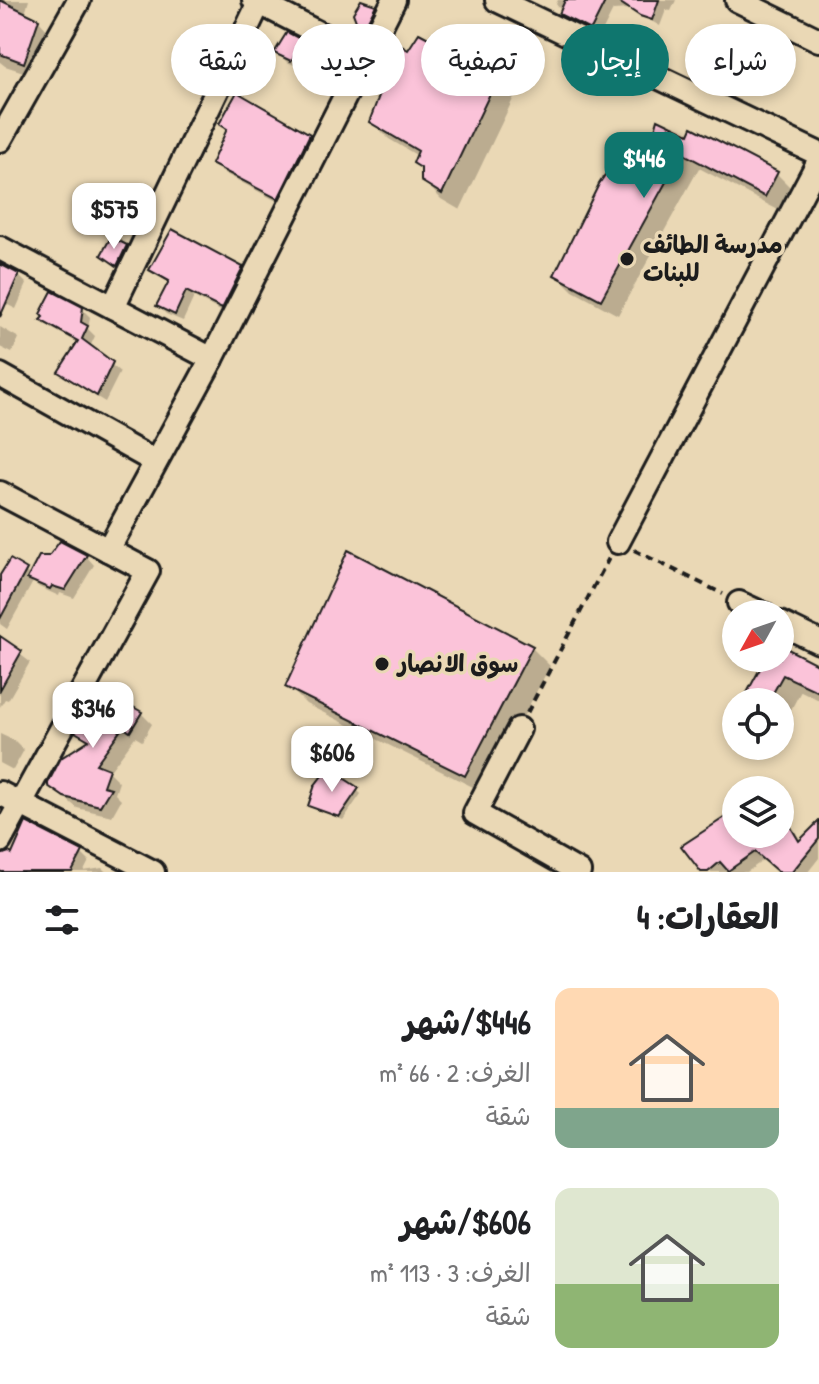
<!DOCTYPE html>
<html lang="ar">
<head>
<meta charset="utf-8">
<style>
  :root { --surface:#fff; --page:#f6f6f6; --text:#202124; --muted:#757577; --accent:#0f766e }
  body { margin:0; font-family:"Patrick Hand","Playpen Sans Arabic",sans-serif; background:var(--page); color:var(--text); direction:rtl; height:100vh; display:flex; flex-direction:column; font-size:30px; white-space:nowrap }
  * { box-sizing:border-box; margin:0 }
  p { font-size:26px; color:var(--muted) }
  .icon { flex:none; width:44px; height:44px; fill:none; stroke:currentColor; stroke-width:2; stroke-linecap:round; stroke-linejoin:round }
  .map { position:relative; height:872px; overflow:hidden; direction:ltr }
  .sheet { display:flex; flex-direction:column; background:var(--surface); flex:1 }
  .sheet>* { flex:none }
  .guide { position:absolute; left:24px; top:24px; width:772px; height:72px; direction:rtl; display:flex; gap:16px }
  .needle { width:52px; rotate:230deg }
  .buttons { position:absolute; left:722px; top:600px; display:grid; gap:16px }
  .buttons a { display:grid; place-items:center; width:72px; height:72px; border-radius:50%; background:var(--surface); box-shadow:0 4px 12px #0003; font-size:40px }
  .price { position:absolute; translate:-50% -68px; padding:0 18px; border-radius:16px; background:#fff; color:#222; font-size:26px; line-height:52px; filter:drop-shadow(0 2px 4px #0008) }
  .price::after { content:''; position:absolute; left:50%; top:48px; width:24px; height:18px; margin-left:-12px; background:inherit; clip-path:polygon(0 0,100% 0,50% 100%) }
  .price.on { background:var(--accent); color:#fff }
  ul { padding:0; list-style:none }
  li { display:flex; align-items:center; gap:24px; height:200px; padding:0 40px }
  li span { display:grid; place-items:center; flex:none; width:224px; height:160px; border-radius:16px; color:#555 }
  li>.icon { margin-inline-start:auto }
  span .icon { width:96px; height:96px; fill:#fffc; stroke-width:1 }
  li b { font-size:34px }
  h2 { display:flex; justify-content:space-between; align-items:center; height:96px; padding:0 40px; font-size:34px }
  .tag { padding:0 28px; border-radius:36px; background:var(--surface); box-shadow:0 4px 12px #0003; font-size:28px; line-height:72px }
  .tag.on { background:var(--accent); color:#fff }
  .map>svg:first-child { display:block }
  .shadow { fill:#0003 }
  .building { fill:#fbc3d9; stroke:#1c1c1c; stroke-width:2 }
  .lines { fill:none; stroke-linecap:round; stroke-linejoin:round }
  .minor-casing { stroke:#1c1c1c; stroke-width:28 }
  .path { stroke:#1c1c1c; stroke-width:4; stroke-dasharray:8 6; stroke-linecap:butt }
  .minor { stroke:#ead8b5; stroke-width:22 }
  .poi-dot { fill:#1c1c1c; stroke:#ead8b5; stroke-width:3 }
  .labels { text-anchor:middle; stroke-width:7; stroke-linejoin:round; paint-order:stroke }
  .poi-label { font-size:24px; font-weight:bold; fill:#1c1c1c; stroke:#ead8b5; text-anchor:start }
</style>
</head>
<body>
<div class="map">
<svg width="819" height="872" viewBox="0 0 819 872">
  <rect width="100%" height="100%" fill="#ead8b5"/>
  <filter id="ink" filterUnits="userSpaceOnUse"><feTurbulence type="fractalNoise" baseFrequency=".0125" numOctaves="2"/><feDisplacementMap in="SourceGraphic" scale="16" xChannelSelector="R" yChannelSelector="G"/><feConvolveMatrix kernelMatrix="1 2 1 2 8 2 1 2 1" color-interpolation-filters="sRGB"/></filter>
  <g filter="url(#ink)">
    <!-- shadow -->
    <g class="shadow">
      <polygon points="0,0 29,0 25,14 38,20 48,31 33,75 5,66 0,62"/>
      <polygon points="558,0 676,0 671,11 666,10 660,26 630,9 613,10 600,36 569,22 556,4"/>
      <polygon points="374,7 383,16 369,43 352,30 358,21"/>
      <polygon points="302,43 311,52 301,68 287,62 278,54"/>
      <polygon points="409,53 467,61 508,54 526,72 460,210 441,199 423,180 423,171 415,162 418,156 389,139 371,121"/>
      <polygon points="660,122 777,174 793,190 782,212 699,168 618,315 573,291 556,274 650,154"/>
      <polygon points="221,124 309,136 318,144 286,206 222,172 214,164 229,131"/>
      <polygon points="126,247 135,256 126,273 104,255"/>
      <polygon points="242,269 250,277 230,316 194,297 183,321 166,314 158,306 170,284 151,270"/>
      <polygon points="0,271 18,275 27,284 16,309 0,301"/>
      <polygon points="82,309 90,317 88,329 95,336 90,347 120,372 105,402 69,380 61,372 79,343 51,328 43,320"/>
      <polygon points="0,327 19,338 12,353 0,347"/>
      <polygon points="86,556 94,565 74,598 60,593 59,596 39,587 33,582 7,629 0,624 0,581 11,562 31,576"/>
      <polygon points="0,639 30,662 8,700 5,699 0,707"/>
      <polygon points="780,647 819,667 819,700 801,691 780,730 780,702 745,702 768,658 780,658"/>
      <polygon points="532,648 550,666 483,792 306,704 288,686"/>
      <polygon points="141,713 152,724 142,741 135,737 109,772 119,782 115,794 121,800 112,816 77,808 50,785 88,742 78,732"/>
      <polygon points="0,734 15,741 24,750 13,770 0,763"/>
      <polygon points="357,790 361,794 343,820 311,806"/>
      <polygon points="780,806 801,841 819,823 819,858 808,872 780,872 765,859 747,872 732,872 730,869 727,872 704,872 736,812 736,834 780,834"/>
      <polygon points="81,853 89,861 84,871 102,868 106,872 0,872 0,866 13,856"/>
    </g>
    <!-- building -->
    <g class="building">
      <polygon points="0,0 39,19 24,63 0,54"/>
      <polygon points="361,0 376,5 360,36 350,30 356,21 353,13"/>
      <polygon points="565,0 606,0 591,30 559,14"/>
      <polygon points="616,0 659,0 652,20 640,16"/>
      <polygon points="287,32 304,41 291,61 274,53"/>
      <polygon points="419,33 466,58 478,35 510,52 442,194 421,181 421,168 413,163 418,151 369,122 384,83 382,83 400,45 408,50"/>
      <polygon points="237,92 310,134 278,199 211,164 227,129 219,124"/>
      <polygon points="658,119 689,134 692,127 778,172 765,197 682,153 601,300 554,275 599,184 627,141 649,151"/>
      <polygon points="172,229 243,267 222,309 186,291 175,315 156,306 169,281 149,270"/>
      <polygon points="111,237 127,245 117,266 101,255"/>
      <polygon points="0,264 19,274 0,317"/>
      <polygon points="52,291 83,307 81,322 88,326 82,339 113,362 97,396 58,372 78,341 40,320 43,317 40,314"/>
      <polygon points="60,541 87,555 65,590 52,586 50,589 27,579 39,556 49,556"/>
      <polygon points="348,550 533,646 465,776 285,687"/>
      <polygon points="10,559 27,569 0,619 0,575"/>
      <polygon points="0,636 22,651 0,690"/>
      <polygon points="780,645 819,665 819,692 783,675 768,702 742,702 762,665 747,658 780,658"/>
      <polygon points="100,688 142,712 130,732 123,727 96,764 109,769 103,786 111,788 100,806 64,797 48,786 48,783 61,758 89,740 75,732"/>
      <polygon points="328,768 359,788 339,817 308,806 315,785"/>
      <polygon points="780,809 799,841 819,821 819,839 792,872 778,872 755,852 728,871 720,862 708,872 701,872 681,846 736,810 736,834 780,834"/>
      <polygon points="26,822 83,851 72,872 0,872 0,855 9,852 12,854"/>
    </g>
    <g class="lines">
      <defs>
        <g id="minor">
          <polyline points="254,0 365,57"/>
          <polyline points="497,0 819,154"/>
          <polyline points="737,0 819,40"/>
          <polyline points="0,140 79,0"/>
          <polyline points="0,248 212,359"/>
          <polyline points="113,307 259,3"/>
          <polyline points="0,375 154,461"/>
          <polyline points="0,493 148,571 0,841"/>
          <polyline points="618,542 819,161"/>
          <polyline points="108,550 212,359 394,0"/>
          <polyline points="739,603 763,614"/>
          <polyline points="780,623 819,642"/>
          <polyline points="519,729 475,813 579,872"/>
          <polyline points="0,793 153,872"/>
        </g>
      </defs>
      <!-- minor casing -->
      <use href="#minor" class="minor-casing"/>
      <!-- path -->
      <g class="path">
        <polyline points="634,550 723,594"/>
        <polyline points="527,713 609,558"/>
      </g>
      <!-- minor -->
      <use href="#minor" class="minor"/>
    </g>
  </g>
  <!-- markers -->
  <g class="poi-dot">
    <circle cx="627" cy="259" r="8"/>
    <circle cx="382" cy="664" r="8"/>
  </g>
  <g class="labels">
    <!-- poi labels -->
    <g class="poi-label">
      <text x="643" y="253">مدرسة الطائف<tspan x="643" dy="28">للبنات</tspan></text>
      <text x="398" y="672">سوق الانصار</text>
    </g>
  </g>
</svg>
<div class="buttons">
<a><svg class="needle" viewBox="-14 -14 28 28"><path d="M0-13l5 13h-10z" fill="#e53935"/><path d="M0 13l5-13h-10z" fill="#757577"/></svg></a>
<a><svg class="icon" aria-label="locate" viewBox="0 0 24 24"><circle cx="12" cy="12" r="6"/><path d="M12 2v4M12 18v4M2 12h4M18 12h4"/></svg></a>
<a><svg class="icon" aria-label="layers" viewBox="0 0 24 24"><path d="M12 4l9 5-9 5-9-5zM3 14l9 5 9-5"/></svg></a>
</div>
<b class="price on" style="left:644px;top:200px">$446</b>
<b class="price" style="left:114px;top:251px">$575</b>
<b class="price" style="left:93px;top:750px">$346</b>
<b class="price" style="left:332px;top:794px">$606</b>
<div class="guide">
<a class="tag">شراء</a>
<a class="tag on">إيجار</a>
<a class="tag">تصفية</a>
<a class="tag">جديد</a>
<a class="tag">شقة</a>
</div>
</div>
<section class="sheet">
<h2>العقارات: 4<svg class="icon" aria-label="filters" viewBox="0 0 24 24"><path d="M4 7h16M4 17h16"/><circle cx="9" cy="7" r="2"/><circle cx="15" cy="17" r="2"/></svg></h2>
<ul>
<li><span style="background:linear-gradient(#ffd9b3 75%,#7fa58c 0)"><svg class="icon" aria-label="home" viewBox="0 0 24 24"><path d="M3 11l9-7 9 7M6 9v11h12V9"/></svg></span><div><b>$446/شهر</b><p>الغرف: 2 · 66 m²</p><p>شقة</p></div></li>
<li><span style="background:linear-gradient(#dfe7d0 60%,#8fb573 0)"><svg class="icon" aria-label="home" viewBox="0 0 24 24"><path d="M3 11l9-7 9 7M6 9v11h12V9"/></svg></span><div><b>$606/شهر</b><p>الغرف: 3 · 113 m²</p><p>شقة</p></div></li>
</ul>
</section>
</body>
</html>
